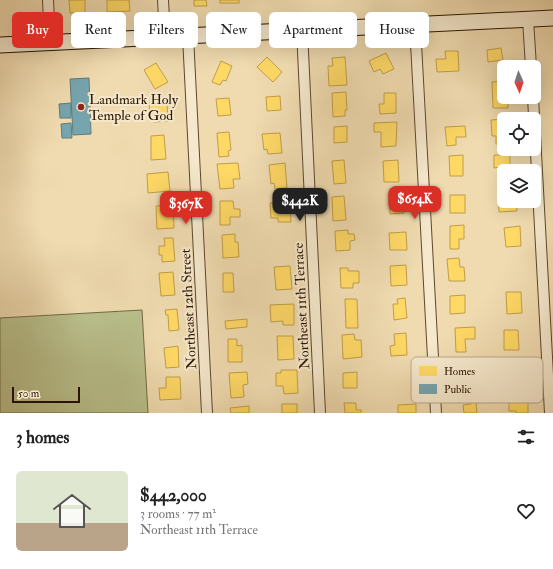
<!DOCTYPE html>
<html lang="en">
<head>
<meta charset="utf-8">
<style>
  :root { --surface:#fff; --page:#f2f2f2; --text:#222; --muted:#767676; --accent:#d93025 }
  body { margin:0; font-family:"IM FELL Double Pica",serif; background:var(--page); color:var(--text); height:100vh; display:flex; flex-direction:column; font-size:15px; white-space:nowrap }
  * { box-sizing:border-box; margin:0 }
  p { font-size:13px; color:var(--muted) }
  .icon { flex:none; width:22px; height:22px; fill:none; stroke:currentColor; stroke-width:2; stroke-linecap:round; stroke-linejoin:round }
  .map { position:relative; height:413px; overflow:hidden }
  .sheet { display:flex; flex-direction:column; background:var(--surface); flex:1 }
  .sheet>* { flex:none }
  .hud { position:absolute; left:12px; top:12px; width:529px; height:36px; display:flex; gap:8px }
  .needle { width:26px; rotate:177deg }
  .buttons { position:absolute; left:497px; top:60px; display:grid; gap:8px }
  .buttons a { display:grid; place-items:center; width:44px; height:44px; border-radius:6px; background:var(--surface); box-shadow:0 4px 16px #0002; font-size:20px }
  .scale { position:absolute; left:12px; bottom:10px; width:68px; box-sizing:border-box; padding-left:4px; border:2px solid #2c1401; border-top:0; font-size:11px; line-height:14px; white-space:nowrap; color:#2c1401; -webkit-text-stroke:3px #f5e8cc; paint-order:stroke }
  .price { position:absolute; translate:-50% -34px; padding:0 9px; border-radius:8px; background:var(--accent); color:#fff; font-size:13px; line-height:26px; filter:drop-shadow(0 1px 2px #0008) }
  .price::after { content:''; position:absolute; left:50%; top:24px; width:12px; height:9px; margin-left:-6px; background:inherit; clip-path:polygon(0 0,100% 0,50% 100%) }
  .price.active { background:#222; color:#fff }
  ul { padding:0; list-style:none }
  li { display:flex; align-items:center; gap:12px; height:100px; padding:0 16px }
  li span { display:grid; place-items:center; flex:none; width:112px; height:80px; border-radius:6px; color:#555 }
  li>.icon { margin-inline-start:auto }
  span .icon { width:48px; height:48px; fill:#fffc; stroke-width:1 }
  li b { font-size:17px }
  h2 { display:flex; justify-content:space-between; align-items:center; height:48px; padding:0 16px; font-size:17px }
  .chip { padding:0 14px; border-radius:6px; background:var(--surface); box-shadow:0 4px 16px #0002; font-size:14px; line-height:36px }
  .chip.active { background:var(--accent); color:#fff }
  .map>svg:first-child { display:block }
  .green { fill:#b9c08c; stroke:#726a46 }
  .homes { fill:#ffd966; stroke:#c09e48 }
  .public { fill:#76a5af; stroke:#607a7b }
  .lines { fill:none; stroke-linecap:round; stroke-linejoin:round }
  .street-casing { stroke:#5d462d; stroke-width:12 }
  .secondary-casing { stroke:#2c1401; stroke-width:17 }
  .street { stroke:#f5e8cc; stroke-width:10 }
  .secondary { stroke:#f5e8cc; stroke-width:15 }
  .poi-dot { fill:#8f2418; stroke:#f5e8cc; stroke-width:1.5 }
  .labels { text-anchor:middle; stroke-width:4; stroke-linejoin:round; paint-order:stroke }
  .poi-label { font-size:14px; fill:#2c1401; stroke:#f5e8cc; text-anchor:start }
  .street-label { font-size:14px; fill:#2c1401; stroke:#f5e8cc }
  .key { fill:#f5e8cc; stroke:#b9a88f; stroke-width:1 }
  .key-label { font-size:11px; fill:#2c1401 }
</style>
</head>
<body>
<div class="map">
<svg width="553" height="413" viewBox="0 0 553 413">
  <rect width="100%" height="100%" fill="#f0dbb0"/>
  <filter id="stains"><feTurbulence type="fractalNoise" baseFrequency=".005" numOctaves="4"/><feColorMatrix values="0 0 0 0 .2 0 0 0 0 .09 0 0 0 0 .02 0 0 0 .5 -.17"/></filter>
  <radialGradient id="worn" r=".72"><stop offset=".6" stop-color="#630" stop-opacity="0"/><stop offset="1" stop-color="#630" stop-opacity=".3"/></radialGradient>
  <!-- green -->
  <polygon class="green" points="142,310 148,413 0,413 0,318"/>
  <!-- homes -->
  <g class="homes">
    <polygon points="69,0 85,0 85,13 70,13"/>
    <polygon points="107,0 129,0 130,11 107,12"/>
    <polygon points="194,0 206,0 207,6 194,6"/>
    <rect x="220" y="0" width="19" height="3"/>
    <polygon points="501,48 503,60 488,62 487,50"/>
    <polygon points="445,51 458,51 459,71 437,72 436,59 446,59"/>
    <polygon points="386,53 394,69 383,74 380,69 374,72 369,61"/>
    <polygon points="267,57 282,72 273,82 257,67"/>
    <polygon points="345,57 347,85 329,86 328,66 333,66 332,58"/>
    <polygon points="221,61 232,66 226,81 223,80 220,85 212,82"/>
    <polygon points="156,63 168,82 155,89 144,70"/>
    <polygon points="504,81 504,97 508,97 508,108 493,108 492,82"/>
    <polygon points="346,92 347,110 345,110 345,116 333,117 332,93"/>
    <polygon points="384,93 396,93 396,113 380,114 379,104 384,104"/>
    <polygon points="280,96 281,110 267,111 266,97"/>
    <polygon points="229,98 231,115 218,116 216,99"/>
    <polygon points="167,102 168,121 154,122 154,115 150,115 149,103"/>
    <polygon points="504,119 504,144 496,144 496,136 492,136 491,120"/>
    <polygon points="397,122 396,146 381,147 381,132 374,132 374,123"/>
    <polygon points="347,126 347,142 334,143 334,127"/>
    <polygon points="465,126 466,137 456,137 456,145 447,146 445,127"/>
    <polygon points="229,132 231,150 228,151 229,156 219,157 217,133"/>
    <polygon points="280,133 282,153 268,154 267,149 264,150 262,134"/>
    <polygon points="164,135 166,159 151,160 151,136"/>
    <polygon points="463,155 463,176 450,176 449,156"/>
    <polygon points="494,155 510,155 510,171 504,171 504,177 500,177 500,167 494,168"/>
    <polygon points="344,160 346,183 334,184 332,161"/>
    <polygon points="398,160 399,182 384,182 383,161"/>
    <polygon points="238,163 240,179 233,179 234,188 220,189 217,164"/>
    <polygon points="285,163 287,188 275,189 274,183 271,184 269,165"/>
    <polygon points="168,172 170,191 148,193 147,174"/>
    <polygon points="498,188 504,188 504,201 516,201 517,211 499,212"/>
    <polygon points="402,193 404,213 390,214 389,194"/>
    <rect x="450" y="195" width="15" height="18"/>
    <polygon points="344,196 346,220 333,221 332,197"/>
    <polygon points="220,201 233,201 234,209 240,209 240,217 230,217 230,225 220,225"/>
    <polygon points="290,202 291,222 278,222 278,218 271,218 270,203"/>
    <polygon points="173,205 174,228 157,229 156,206"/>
    <polygon points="464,225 464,239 459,239 459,249 450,249 450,226"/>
    <polygon points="520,226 521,246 506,247 504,228"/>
    <polygon points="348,230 348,234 354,234 355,240 350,241 350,250 336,251 335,231"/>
    <polygon points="406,232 407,250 390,250 389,233"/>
    <polygon points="235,234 235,242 238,242 239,257 223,258 222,235"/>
    <polygon points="164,238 173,238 175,261 162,262 162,255 159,255 159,246 165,246"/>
    <polygon points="459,258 460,267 464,267 465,281 449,281 447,259"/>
    <polygon points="406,265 407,285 391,286 390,266"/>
    <polygon points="290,266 292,289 276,290 274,267"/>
    <polygon points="340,268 348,268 348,271 359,271 359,283 353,283 353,288 341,288"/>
    <polygon points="173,272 175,295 161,296 159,273"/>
    <polygon points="223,273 233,273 234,292 223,292"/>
    <polygon points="506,292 521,292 522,313 507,314"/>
    <polygon points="465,295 465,313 450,314 450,296"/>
    <polygon points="405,298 407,318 394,320 393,304 398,304 397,299"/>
    <polygon points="345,299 357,299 358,328 346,328"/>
    <polygon points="294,304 294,325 283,325 283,321 271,322 270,305"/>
    <polygon points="177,309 179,330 169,331 168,315 166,315 165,310"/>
    <polygon points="247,319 247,327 226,329 225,321"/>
    <polygon points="475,327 475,339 465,339 466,352 456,352 455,328"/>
    <polygon points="504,330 518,330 519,350 504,350"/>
    <polygon points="406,333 407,355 391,356 390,346 395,345 394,334"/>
    <polygon points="354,334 355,340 361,340 362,357 343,359 342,335"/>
    <polygon points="277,336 293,336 294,359 278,360"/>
    <polygon points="228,339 237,339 237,346 242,345 242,362 228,362"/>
    <polygon points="178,346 179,367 166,368 164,348"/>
    <polygon points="281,370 297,370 298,393 284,394 283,386 276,386 276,373 281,373"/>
    <polygon points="247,372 248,384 243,385 244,397 231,398 229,373"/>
    <polygon points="357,372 357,388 343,388 343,373"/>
    <polygon points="166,377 180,377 181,399 160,400 159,388 166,388"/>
    <polygon points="485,392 486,402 476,403 477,413 464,413 463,405 471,404 470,393"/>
    <polygon points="509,399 528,399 528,413 516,413 516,411 509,411"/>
    <polygon points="344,403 356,403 356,410 361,410 361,413 345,413"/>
    <rect x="282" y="404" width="15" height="9"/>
    <polygon points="416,404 416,413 398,413 398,405"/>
    <polygon points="249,406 249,413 231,413 230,408"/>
  </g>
  <!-- public -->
  <g class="public">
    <polygon points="89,78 91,134 73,135 70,79"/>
    <polygon points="71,103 71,118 60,118 59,104"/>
    <polygon points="71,123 72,138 62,138 61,124"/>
  </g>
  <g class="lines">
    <defs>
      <g id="street">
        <polyline points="48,0 50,42"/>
        <polyline points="163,0 165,37"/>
        <polyline points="528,19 531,67"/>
        <polyline points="415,25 436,413"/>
        <polyline points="302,30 320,413"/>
        <polyline points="188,36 207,413"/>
        <polyline points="533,97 550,413"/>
      </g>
      <polyline id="secondary" points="0,45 553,18"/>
    </defs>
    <!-- street casing -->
    <use href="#street" class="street-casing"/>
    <!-- secondary casing -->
    <use href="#secondary" class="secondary-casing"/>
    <!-- street -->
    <use href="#street" class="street"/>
    <!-- secondary -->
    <use href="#secondary" class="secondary"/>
  </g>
  <!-- markers -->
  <circle class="poi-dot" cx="81" cy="107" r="4"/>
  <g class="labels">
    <!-- poi labels -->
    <g class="poi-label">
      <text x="89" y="104">Landmark Holy<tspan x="89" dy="16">Temple of God</tspan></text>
    </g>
    <!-- street labels -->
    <g class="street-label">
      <text transform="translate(301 306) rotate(-93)" y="5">Northeast 11th Terrace</text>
      <text transform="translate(188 309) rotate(-93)" y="5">Northeast 12th Street</text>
    </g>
  </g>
  <!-- legend -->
  <rect x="411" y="357" width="132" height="46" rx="6" class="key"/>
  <rect x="419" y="366" width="18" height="10" fill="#ffd966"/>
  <rect x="419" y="384" width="18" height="10" fill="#76a5af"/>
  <g class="key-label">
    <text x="444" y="375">Homes</text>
    <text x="444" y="393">Public</text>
  </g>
  <rect width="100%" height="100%" filter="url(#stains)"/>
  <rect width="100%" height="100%" fill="url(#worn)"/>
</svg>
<div class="buttons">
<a><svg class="needle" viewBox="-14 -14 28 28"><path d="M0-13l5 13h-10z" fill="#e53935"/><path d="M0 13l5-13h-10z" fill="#767676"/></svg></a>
<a><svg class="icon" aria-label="locate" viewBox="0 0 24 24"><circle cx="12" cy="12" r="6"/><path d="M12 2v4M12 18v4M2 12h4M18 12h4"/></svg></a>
<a><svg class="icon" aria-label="layers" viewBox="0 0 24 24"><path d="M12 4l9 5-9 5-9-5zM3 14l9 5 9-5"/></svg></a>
</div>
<div class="scale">50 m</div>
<b class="price" style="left:415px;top:220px">$654K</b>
<b class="price active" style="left:300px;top:222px">$442K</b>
<b class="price" style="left:186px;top:225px">$367K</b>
<div class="hud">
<a class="chip active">Buy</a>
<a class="chip">Rent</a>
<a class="chip">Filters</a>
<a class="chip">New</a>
<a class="chip">Apartment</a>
<a class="chip">House</a>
</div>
</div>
<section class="sheet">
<h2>3 homes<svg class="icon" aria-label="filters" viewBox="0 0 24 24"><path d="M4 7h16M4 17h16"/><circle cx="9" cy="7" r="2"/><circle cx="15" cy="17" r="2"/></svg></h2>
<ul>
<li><span style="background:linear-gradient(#dfe7d0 65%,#b9a48a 0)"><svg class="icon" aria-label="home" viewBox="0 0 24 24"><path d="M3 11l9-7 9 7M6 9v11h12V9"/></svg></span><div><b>$442,000</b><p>3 rooms · 77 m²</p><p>Northeast 11th Terrace</p></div><svg class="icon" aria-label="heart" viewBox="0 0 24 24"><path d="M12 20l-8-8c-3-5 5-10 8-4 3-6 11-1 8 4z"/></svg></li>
</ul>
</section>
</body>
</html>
